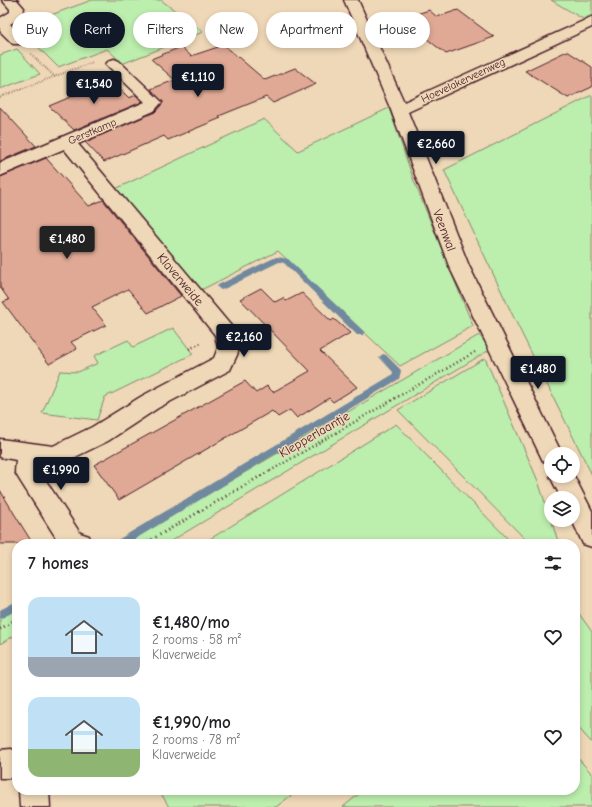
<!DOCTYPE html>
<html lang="en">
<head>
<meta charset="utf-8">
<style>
  :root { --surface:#fff; --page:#f2f2f2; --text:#202124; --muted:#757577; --accent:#111827 }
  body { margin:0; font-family:"Comic Neue",sans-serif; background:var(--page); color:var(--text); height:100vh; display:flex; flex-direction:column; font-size:15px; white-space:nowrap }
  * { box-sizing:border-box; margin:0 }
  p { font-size:13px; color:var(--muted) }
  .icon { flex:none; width:22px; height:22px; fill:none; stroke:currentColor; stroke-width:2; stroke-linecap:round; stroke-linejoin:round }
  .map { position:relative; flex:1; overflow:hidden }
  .drawer { position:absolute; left:12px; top:539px; width:568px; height:256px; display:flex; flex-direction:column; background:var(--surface); border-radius:16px; box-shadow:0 2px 6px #0003 }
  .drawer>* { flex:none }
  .hud { position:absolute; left:12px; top:12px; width:568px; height:36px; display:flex; gap:8px }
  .fabs { position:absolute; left:544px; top:447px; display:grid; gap:8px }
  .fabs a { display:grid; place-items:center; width:36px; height:36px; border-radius:50%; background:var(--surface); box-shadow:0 2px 6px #0003; font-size:20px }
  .price { position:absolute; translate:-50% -34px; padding:0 9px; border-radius:4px; background:var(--accent); color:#fff; font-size:13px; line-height:26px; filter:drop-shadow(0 1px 2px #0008) }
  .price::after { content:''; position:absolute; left:50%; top:24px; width:12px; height:9px; margin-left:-6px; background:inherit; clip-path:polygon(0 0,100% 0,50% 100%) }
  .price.current { background:#222; color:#fff }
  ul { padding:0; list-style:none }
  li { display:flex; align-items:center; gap:12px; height:100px; padding:0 16px }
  li span { display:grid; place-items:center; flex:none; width:112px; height:80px; border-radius:12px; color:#555 }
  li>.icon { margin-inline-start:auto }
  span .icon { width:48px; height:48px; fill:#fffc; stroke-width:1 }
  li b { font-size:17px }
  h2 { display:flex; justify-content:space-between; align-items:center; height:48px; padding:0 16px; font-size:17px }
  .pill { padding:0 14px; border-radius:18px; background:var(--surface); box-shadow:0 2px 6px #0003; font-size:14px; line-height:36px }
  .pill.current { background:var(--accent); color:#fff }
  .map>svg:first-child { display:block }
  .green { fill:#bceead; stroke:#83866c }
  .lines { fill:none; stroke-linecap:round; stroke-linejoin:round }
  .stream { fill:#70899e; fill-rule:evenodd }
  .building { fill:#dfa995; stroke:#4a1f2b }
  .street-casing { stroke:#4a1f2b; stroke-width:3 }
  .path-far2 { stroke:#4a1f2b; stroke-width:2; stroke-dasharray:0.5 2; stroke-linecap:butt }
  .path-far1 { stroke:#4a1f2b; stroke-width:2.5; stroke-dasharray:1 3; stroke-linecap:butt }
  .path { stroke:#4a1f2b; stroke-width:3; stroke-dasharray:1 3.5; stroke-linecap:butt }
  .street { fill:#efd8b7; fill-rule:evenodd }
  .labels { text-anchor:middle; stroke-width:3; stroke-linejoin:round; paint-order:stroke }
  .far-street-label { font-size:11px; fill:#4a1f2b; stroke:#efd8b7 }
  .street-label { font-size:13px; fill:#4a1f2b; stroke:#efd8b7 }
</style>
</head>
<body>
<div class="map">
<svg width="592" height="807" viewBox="0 0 592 807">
  <rect width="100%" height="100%" fill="#efd8b7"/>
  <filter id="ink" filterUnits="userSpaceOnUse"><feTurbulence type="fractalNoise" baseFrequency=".025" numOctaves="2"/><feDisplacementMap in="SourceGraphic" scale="8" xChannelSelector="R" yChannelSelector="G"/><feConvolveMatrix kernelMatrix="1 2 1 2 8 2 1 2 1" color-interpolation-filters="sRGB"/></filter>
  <g filter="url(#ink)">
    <!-- green -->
    <g class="green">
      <polygon points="92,0 161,0 203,32 119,65 113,59 117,58 107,49 58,67 34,43 53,36 37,20"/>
      <polygon points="551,0 592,0 592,15 583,19"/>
      <polygon points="17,49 40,74 0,89 0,55"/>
      <polygon points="592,95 592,475 514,318 444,170"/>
      <polygon points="389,108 414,181 473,326 400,366 278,251 199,291 111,191 264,119 298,151"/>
      <polygon points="173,328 193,354 105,397 97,420 42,413 60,371 78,372 98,363 94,356 128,340 133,347"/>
      <polygon points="479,335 491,349 166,544 123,544"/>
      <polygon points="485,358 538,481 559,544 530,544 398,410"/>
      <polygon points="396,424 513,544 202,544"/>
      <polygon points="17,606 17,634 0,644 0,616"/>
      <polygon points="575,608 592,632 592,743 575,724"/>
      <polygon points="575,755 592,774 592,807 343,807 364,790 575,790"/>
      <polygon points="159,790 298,790 276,807 169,807"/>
    </g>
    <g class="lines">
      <!-- stream -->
      <g class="stream">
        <polygon points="276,257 278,257 288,259 363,331 364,333 363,335 357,335 284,263 279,262 224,289 221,290 217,287 218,285"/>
        <polygon points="383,354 386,355 400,369 401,371 399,379 127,544 115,544 116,541 392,375 393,372 379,357"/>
        <polygon points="17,601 17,610 0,619 0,610"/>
      </g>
    </g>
    <!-- building -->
    <g class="building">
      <polygon points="429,10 437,17 458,10 494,37 446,54 402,19"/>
      <polygon points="224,45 265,80 295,68 316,84 273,103 266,97 219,116 221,118 168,140 164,136 104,162 85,142 155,112 163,103 151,89 175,80 151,59 181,47 191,56"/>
      <polygon points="567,51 592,67 592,87 568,98 525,71"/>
      <polygon points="111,80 129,98 136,95 142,102 74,130 49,106"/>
      <polygon points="0,107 36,146 0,161"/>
      <polygon points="46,158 89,206 103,200 181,296 148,313 128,289 92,307 106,325 71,342 77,349 49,364 3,302 9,300 0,287 0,177"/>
      <polygon points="261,288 275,302 283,298 286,301 302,293 331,321 334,319 350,333 320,351 357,387 333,402 329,398 297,418 290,410 278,417 272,411 119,500 94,465 245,381 256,393 267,386 273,392 310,371 240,299"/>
      <polygon points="0,490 15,515 33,544 0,544"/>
    </g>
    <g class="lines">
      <defs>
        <g id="street">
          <polygon points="2,0 17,0 24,8 22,17 10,24 26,41 23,44 13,44 0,31 0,18 10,12 10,9"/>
          <polygon points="344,0 358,0 404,102 592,17 592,27 408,112 469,266 562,454 551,454 551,464 543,461 449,266 391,110"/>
          <polygon points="114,59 119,61 162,102 154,111 78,144 232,327 239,348 237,355 230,370 158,408 108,441 63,463 55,466 39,463 39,470 80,533 89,536 92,544 60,544 19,479 15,472 16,460 0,457 0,439 53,446 92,427 142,396 214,358 218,348 215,335 64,149 0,176 0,163 145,102 109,67 106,64 109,61"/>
          <polygon points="573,474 592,511 592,547 583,544 572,520 573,498 561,498 550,476 551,475 551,476 573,476"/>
          <polygon points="11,749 17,751 17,780 10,778 0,778 0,750"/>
          <polygon points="19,790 49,790 50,807 20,807"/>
        </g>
      </defs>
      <!-- street casing -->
      <use href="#street" class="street-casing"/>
      <!-- path-far2 -->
      <g class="path-far2">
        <polyline points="31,54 55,77"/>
        <polyline points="0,97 93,62"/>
      </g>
      <!-- path-far1 -->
      <g class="path-far1">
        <polyline points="189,349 203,342"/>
        <polyline points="270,471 475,352"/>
      </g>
      <!-- path -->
      <g class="path">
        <polyline points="144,544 271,470"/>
        <polyline points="0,629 17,619"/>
      </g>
      <!-- street -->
      <use href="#street" class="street"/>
    </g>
  </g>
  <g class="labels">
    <!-- far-street labels -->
    <g class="far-street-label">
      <text transform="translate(463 80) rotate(-25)" y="4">Hoevelakerveenweg</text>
      <text transform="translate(92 131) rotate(-23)" y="4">Gerstkamp</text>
    </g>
    <!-- street labels -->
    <g class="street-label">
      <text transform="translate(445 230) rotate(69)" y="5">Veenwal</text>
      <text transform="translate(181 279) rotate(50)" y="5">Klaverweide</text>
      <text transform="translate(314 434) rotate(-30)" y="5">Klepperlaantje</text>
    </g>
  </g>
</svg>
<div class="fabs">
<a><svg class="icon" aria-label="locate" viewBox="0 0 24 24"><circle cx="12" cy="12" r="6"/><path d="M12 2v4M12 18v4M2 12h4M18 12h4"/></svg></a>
<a><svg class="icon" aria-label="layers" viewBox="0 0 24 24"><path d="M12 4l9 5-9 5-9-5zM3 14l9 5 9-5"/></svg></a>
</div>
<b class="price" style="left:198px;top:98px">€1,110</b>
<b class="price" style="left:94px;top:105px">€1,540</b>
<b class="price" style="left:436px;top:165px">€2,660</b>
<b class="price current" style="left:67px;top:260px">€1,480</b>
<b class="price" style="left:244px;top:358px">€2,160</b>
<b class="price" style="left:538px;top:390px">€1,480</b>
<b class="price" style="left:61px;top:491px">€1,990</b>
<div class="hud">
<a class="pill">Buy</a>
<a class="pill current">Rent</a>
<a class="pill">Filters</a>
<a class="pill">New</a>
<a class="pill">Apartment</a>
<a class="pill">House</a>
</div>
<section class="drawer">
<h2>7 homes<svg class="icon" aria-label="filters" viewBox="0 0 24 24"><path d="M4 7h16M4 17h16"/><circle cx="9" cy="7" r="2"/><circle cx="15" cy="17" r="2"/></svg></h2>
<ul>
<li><span style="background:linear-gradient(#bfe0f5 75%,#9aa5b1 0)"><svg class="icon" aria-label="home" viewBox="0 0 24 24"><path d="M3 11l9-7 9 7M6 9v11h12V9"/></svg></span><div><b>€1,480/mo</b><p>2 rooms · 58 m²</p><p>Klaverweide</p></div><svg class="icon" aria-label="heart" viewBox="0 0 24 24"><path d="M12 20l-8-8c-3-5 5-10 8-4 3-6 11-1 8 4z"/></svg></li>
<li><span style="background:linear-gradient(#bfe0f5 65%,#8fb573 0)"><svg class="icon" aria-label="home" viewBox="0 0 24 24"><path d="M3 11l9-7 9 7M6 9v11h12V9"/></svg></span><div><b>€1,990/mo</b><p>2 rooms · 78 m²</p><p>Klaverweide</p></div><svg class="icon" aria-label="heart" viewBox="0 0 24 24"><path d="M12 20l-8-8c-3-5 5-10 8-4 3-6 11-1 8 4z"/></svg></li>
</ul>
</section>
</div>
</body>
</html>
